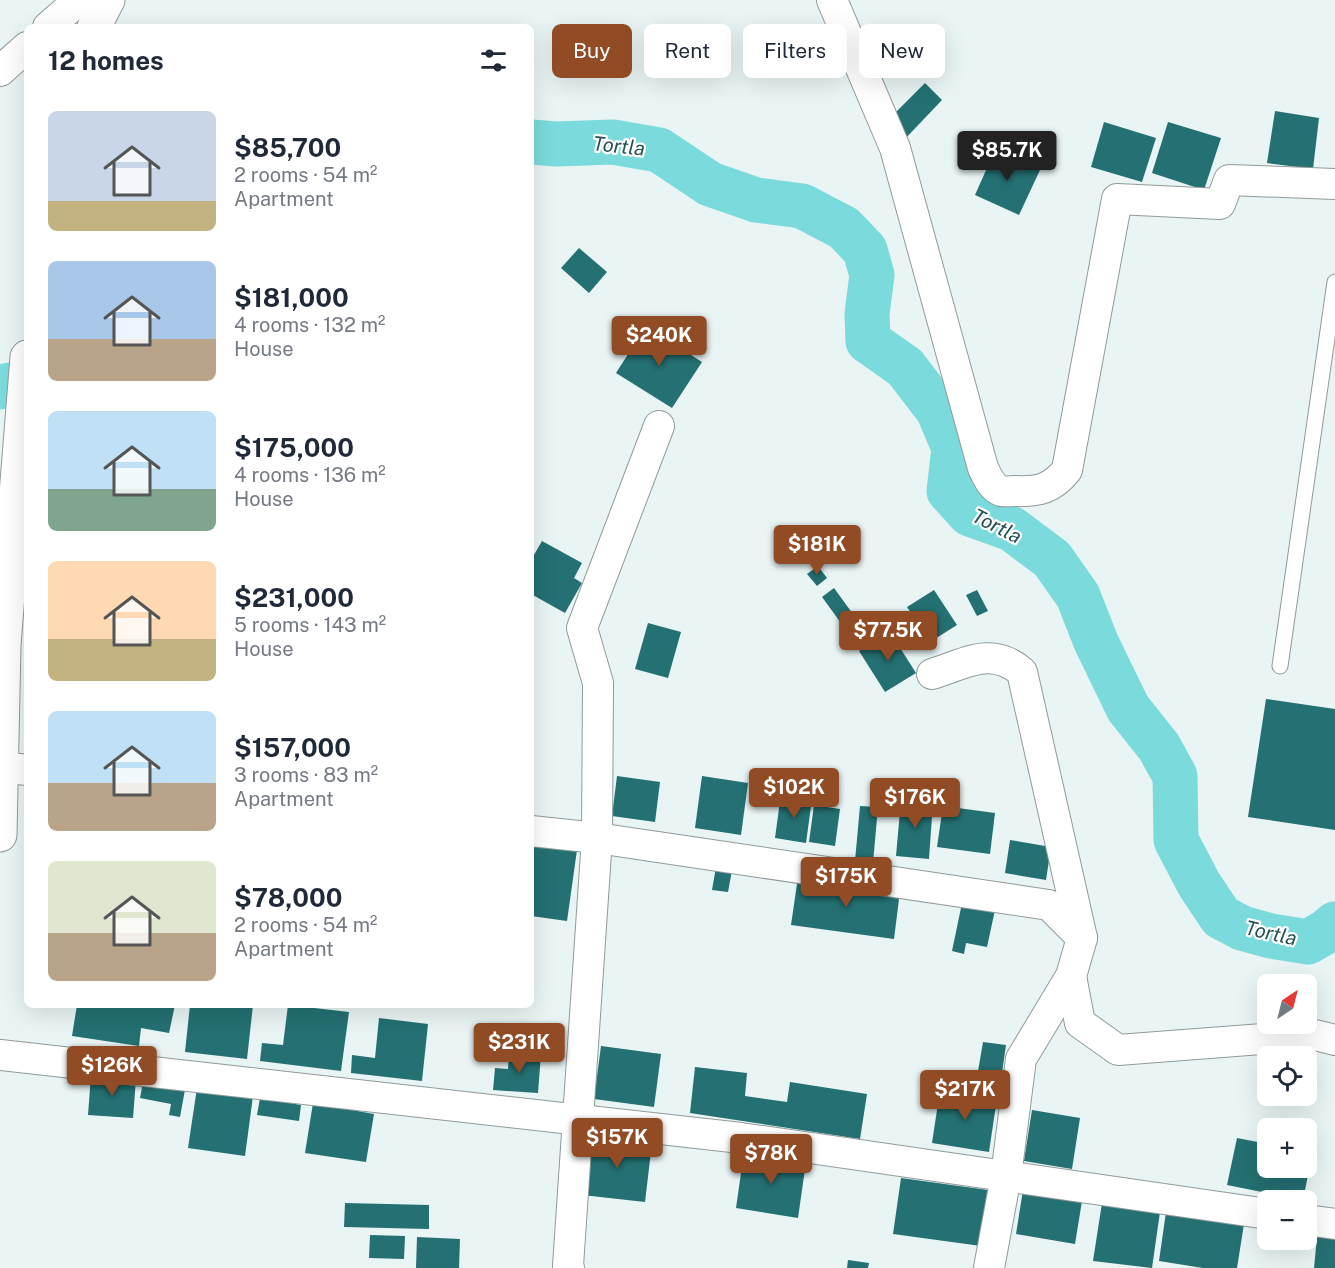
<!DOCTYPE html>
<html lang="en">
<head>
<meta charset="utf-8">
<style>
  :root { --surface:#fff; --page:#f2f2f3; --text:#1f2937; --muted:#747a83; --accent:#924c25 }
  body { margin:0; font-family:"Public Sans",sans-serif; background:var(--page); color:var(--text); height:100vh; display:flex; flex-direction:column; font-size:22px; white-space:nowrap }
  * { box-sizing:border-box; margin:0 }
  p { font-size:20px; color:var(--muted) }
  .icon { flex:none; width:33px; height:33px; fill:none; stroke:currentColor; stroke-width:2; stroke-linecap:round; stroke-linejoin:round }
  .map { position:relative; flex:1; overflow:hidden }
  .sheet { position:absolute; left:24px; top:24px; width:510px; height:984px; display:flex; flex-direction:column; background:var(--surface); border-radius:9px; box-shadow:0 6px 24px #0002 }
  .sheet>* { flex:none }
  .guide { position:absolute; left:552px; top:24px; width:570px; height:54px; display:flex; gap:12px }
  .needle { width:39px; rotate:35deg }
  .buttons { position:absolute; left:1257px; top:974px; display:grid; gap:12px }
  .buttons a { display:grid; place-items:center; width:60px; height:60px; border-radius:9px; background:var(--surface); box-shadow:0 6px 24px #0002; font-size:30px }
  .price { position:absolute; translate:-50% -51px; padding:0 14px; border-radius:6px; background:var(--accent); color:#fff; font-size:20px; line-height:39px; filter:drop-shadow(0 2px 3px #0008) }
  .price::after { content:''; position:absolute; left:50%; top:36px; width:18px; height:14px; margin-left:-9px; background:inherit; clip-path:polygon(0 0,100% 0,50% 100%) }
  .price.current { background:#222; color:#fff }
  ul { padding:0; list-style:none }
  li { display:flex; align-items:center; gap:18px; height:150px; padding:0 24px }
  li span { display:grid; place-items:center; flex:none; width:168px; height:120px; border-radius:9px; color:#555 }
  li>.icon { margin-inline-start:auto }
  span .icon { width:72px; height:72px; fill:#fffc; stroke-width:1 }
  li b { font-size:26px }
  h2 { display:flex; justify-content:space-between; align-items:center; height:72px; padding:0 24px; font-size:26px }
  .tag { padding:0 21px; border-radius:9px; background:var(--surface); box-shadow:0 6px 24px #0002; font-size:21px; line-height:54px }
  .tag.current { background:var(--accent); color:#fff }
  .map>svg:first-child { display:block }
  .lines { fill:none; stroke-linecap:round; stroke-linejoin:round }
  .river { stroke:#7bdadb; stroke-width:45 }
  .building { fill:#247072 }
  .service-casing { stroke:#909a9a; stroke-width:17 }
  .minor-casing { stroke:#909a9a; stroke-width:32 }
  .secondary-casing { stroke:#909a9a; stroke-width:35 }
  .service { stroke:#fff; stroke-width:15 }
  .minor { stroke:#fff; stroke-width:30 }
  .secondary { stroke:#fff; stroke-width:33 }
  .labels { text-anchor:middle; stroke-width:4.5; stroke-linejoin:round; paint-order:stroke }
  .water-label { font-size:20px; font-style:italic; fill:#255051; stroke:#fff }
</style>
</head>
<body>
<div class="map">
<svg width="1335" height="1268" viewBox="0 0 1335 1268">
  <rect width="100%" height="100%" fill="#e9f4f4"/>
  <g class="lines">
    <!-- river -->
    <g class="river">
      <polyline points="531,142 556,144 613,142 659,150 710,184 756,200 802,206 844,228 865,250 872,275 867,314 868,341 905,367 938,410 954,448 949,491 970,514 1012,529 1052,559 1078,596 1096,642 1128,708 1159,747 1175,776 1176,840 1199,884 1221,917 1242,928 1271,936 1308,942 1327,931 1335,924"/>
      <polyline points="0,387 27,382"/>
    </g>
  </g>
  <!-- building -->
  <g class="building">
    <polygon points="925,83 942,100 902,142 890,118"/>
    <polygon points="1275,111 1319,118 1313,169 1267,163"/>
    <polygon points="1104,122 1156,138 1142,182 1091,167"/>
    <polygon points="1168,122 1221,138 1204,190 1152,173"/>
    <polygon points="995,150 1040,170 1019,215 975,195"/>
    <polygon points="579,248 607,272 589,293 561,268"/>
    <polygon points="646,326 702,362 672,408 616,373"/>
    <polygon points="542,541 582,563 574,578 582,583 565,613 531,594 531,560"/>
    <polygon points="818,566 827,578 817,586 807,574"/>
    <polygon points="834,588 858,621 846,630 822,597"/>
    <polygon points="934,590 957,625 930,642 907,607"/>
    <polygon points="977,590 988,611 977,616 966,595"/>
    <polygon points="648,623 681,632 668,678 635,669"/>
    <polygon points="890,632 916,673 885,692 859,651"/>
    <polygon points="1266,699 1335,709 1335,830 1248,817"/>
    <polygon points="617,776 660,782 655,822 612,816"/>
    <polygon points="702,776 748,783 741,835 695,828"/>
    <polygon points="781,794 812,799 806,843 775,838"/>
    <polygon points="901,800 933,802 929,859 896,856"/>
    <polygon points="814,805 840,809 835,846 809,842"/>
    <polygon points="860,806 878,807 873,863 855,861"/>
    <polygon points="943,806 995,813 990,854 937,847"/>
    <polygon points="1010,840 1051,847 1046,880 1005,873"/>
    <polygon points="531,844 577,850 567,921 531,916"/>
    <polygon points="716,867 732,870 728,892 712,890"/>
    <polygon points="798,877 900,891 894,939 791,925"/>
    <polygon points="962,903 995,910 987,947 966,943 964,954 952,951"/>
    <polygon points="77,1005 175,1005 169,1033 141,1028 139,1046 72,1036"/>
    <polygon points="190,1005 253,1005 247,1059 185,1052"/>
    <polygon points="288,1005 349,1012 341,1071 260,1061 262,1043 283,1045"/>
    <polygon points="379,1018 428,1024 422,1081 351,1073 352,1055 375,1058"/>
    <polygon points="983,1042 1006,1045 1000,1087 976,1083"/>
    <polygon points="601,1046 661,1054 654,1107 594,1099"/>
    <polygon points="509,1052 541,1054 538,1093 493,1090 495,1068 508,1069"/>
    <polygon points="695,1067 747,1073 745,1096 787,1102 790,1082 867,1094 860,1139 690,1113"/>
    <polygon points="91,1075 136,1079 133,1118 88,1115"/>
    <polygon points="144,1077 186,1084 180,1117 169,1115 171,1104 140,1098"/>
    <polygon points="197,1088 253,1096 245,1156 188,1148"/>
    <polygon points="940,1090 997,1098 989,1152 932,1143"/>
    <polygon points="260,1098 301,1105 299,1121 257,1115"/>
    <polygon points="313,1103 374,1114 366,1162 305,1153"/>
    <polygon points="1032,1110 1080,1118 1072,1169 1024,1161"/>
    <polygon points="589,1136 652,1143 645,1202 582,1195"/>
    <polygon points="1237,1138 1268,1144 1268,1167 1306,1167 1306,1145 1314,1146 1303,1200 1227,1185"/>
    <polygon points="744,1152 806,1162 798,1218 736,1208"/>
    <polygon points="901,1178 988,1190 981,1246 893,1234"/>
    <polygon points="1023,1190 1082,1201 1075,1244 1016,1234"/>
    <polygon points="345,1203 429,1205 429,1229 344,1227"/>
    <polygon points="1102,1203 1160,1212 1152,1268 1093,1261"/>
    <polygon points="1166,1212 1244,1224 1237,1268 1203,1268 1159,1261"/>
    <polygon points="370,1235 405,1236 404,1259 369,1258"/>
    <polygon points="417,1237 460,1239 459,1268 416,1268"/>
    <polygon points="1317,1237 1335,1239 1335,1268 1314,1268"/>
    <polygon points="848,1260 869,1263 868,1268 847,1268"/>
  </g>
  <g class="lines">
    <defs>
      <polyline id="service" points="1280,666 1335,282"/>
      <g id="minor">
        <path d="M 832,0 L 895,148 L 983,468 C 987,476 991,487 1001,491 C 1004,492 1011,491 1015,491 C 1038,492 1052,489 1067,470 L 1117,199 L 1220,204 L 1229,180 L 1335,184"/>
        <polyline points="48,27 79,0"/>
        <polyline points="0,71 27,47"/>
        <path d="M 932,674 C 967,663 992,646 1022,672 L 1082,938"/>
        <polyline points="2,767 27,770"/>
        <polyline points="531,831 597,838 1049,905 1082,938 1071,976 1021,1059 1006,1176 989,1268"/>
        <polyline points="1071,976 1080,1023 1118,1050 1315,1035 1335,1040"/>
        <polyline points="0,1055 741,1138 1268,1214"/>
        <polyline points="1306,1220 1335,1224"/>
        <polyline points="569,1268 568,1266 597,838 598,683 582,628 659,426"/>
      </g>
      <g id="secondary">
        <polyline points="94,27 108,0"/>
        <polyline points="0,835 4,645 27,357"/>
      </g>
    </defs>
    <!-- service casing -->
    <use href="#service" class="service-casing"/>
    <!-- minor casing -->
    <use href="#minor" class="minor-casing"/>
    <!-- secondary casing -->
    <use href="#secondary" class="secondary-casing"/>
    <!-- service -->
    <use href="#service" class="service"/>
    <!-- minor -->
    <use href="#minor" class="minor"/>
    <!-- secondary -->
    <use href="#secondary" class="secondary"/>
  </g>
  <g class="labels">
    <!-- water labels -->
    <g class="water-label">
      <text transform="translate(619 146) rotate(6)" y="7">Tortla</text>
      <text transform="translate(997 526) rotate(27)" y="7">Tortla</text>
      <text transform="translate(1271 933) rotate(13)" y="7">Tortla</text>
    </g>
  </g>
</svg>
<div class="buttons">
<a><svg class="needle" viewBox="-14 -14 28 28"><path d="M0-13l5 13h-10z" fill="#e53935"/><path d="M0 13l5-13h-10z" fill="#747a83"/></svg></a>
<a><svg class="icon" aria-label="locate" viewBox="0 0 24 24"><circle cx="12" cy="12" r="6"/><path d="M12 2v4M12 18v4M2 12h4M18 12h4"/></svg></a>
<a>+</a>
<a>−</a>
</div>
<b class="price current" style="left:1007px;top:182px">$85.7K</b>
<b class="price" style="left:659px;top:367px">$240K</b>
<b class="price" style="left:817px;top:576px">$181K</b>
<b class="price" style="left:888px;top:662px">$77.5K</b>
<b class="price" style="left:794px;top:819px">$102K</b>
<b class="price" style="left:915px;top:829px">$176K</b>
<b class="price" style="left:846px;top:908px">$175K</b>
<b class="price" style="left:519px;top:1074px">$231K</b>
<b class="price" style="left:112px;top:1097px">$126K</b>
<b class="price" style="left:965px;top:1121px">$217K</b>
<b class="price" style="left:617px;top:1169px">$157K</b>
<b class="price" style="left:771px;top:1185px">$78K</b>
<div class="guide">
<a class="tag current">Buy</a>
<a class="tag">Rent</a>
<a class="tag">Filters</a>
<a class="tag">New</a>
</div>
<section class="sheet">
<h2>12 homes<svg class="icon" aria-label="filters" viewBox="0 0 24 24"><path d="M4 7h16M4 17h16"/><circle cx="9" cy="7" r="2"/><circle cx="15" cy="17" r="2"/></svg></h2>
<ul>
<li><span style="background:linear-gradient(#c9d6e8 75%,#c2b280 0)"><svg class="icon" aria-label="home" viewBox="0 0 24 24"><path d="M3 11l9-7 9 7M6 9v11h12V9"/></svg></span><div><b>$85,700</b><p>2 rooms · 54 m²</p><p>Apartment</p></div></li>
<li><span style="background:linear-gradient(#a9c7e8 65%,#b9a48a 0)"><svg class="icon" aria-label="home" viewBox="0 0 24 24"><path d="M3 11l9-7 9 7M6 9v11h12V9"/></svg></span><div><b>$181,000</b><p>4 rooms · 132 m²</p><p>House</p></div></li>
<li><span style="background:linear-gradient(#bfe0f5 65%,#7fa58c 0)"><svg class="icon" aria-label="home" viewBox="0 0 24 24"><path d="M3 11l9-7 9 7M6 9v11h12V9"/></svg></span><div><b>$175,000</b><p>4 rooms · 136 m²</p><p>House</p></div></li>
<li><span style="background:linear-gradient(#ffd9b3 65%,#c2b280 0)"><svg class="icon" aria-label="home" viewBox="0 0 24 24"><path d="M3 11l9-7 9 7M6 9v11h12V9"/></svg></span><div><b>$231,000</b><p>5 rooms · 143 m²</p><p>House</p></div></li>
<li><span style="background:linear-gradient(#bfe0f5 60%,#b9a48a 0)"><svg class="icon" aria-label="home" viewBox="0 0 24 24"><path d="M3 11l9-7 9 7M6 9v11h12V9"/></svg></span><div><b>$157,000</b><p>3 rooms · 83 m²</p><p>Apartment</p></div></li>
<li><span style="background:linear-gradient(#dfe7d0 60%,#b9a48a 0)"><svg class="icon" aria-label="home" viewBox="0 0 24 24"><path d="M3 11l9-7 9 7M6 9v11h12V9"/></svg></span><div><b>$78,000</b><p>2 rooms · 54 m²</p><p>Apartment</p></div></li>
</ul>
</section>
</div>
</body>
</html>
